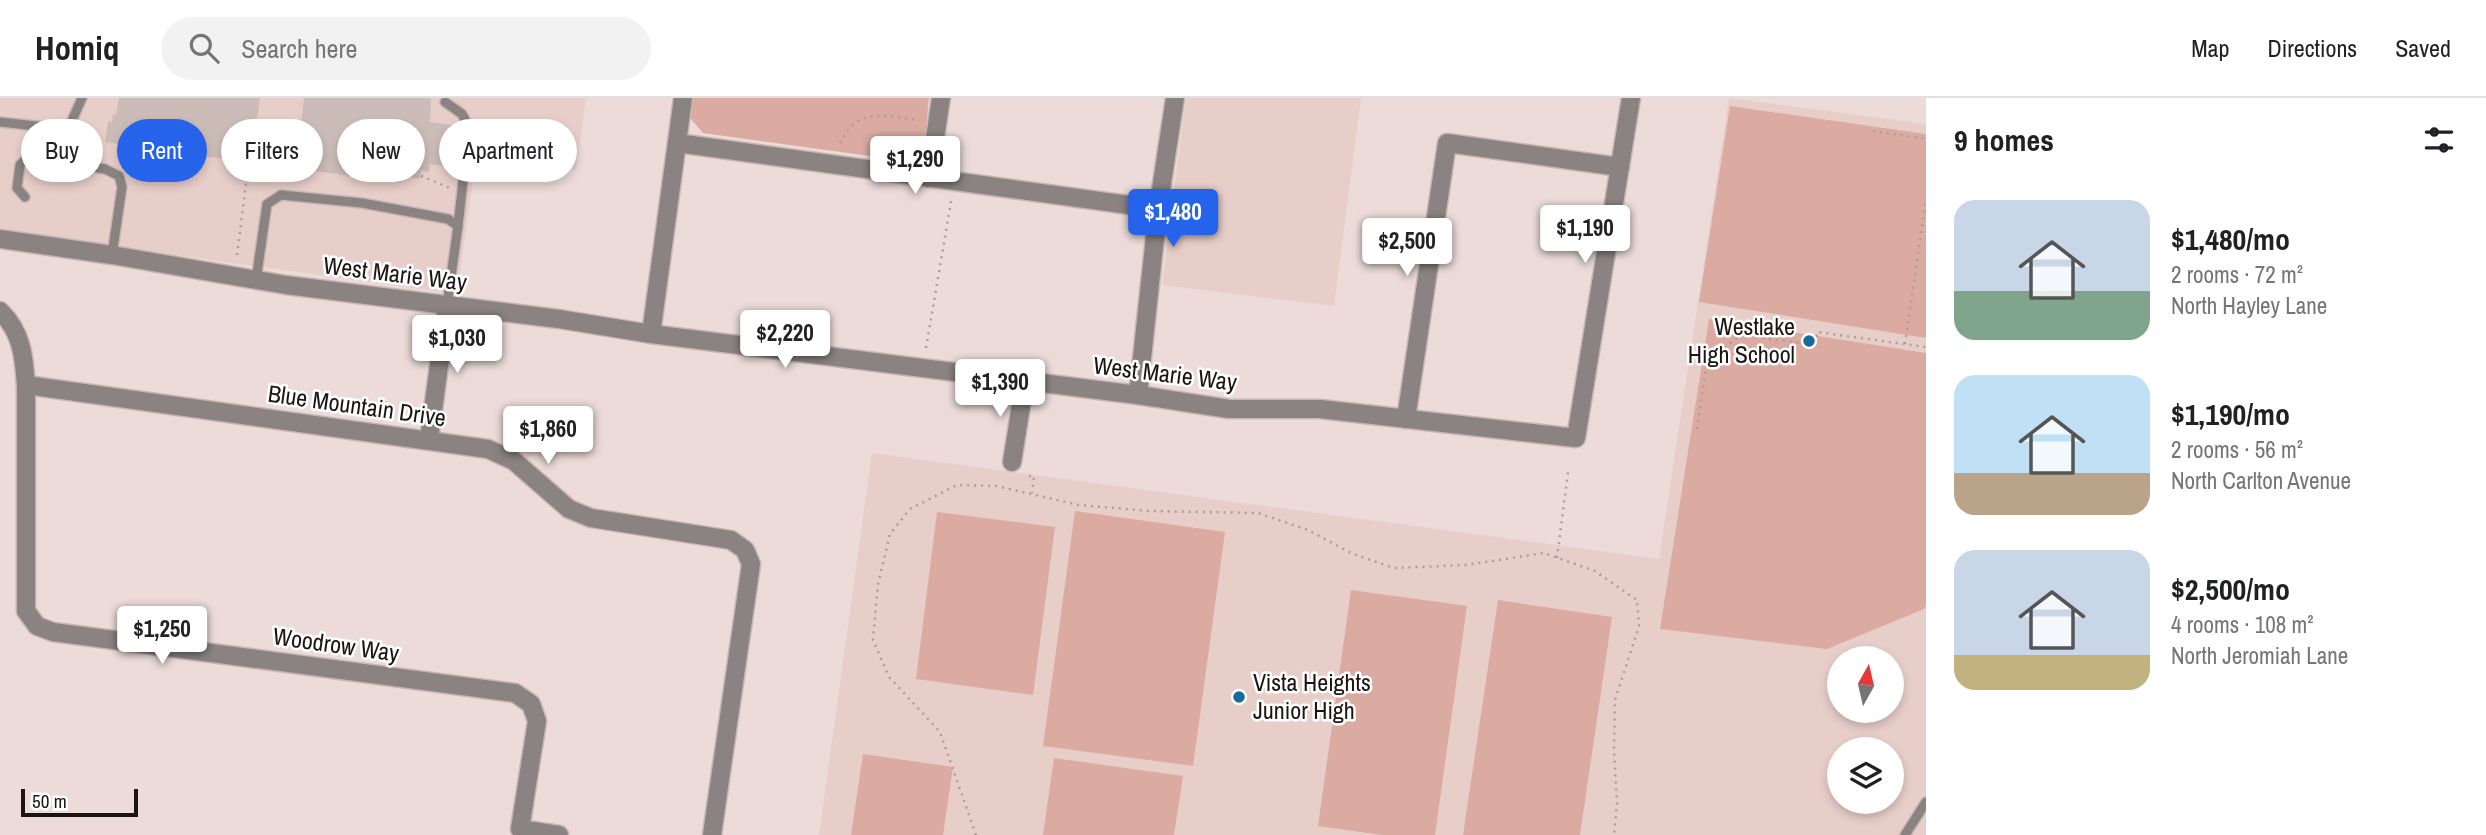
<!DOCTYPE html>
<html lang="en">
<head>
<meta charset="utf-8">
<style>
  :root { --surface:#fff; --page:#f2f2f2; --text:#202124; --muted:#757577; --line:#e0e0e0; --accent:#2563eb }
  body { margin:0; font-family:"Archivo Narrow",sans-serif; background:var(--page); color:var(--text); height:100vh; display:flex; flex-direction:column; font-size:26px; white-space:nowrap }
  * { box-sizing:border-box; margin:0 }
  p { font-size:23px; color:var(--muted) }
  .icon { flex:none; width:38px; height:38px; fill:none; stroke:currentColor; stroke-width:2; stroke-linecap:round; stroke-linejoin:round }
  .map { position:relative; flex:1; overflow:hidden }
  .panel { display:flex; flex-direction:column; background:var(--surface); width:560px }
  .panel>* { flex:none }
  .banner { position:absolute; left:21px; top:21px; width:665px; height:63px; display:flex; gap:14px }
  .needle { width:46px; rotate:8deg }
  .buttons { position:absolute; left:1827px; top:548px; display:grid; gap:14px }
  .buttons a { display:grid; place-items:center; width:77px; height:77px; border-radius:50%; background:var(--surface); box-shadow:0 4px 10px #0003; font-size:35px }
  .scale { position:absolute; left:21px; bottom:18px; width:117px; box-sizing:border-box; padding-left:7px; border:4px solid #1a1413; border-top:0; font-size:19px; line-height:24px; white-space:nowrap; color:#1a1413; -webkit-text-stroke:5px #fff; paint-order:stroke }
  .price { position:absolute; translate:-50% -60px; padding:0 16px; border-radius:7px; background:#fff; color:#222; font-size:23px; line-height:46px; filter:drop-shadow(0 2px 4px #0008) }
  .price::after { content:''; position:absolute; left:50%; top:42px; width:21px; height:16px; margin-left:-10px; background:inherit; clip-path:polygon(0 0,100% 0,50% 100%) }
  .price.on { background:var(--accent); color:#fff }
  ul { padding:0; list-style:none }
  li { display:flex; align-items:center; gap:21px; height:175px; padding:0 28px }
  li span { display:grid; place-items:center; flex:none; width:196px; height:140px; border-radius:21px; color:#555 }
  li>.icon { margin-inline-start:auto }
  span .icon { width:84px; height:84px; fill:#fffc; stroke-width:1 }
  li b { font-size:30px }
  h2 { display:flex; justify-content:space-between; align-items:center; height:84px; padding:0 28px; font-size:30px }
  .chip { padding:0 24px; border-radius:32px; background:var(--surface); box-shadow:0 4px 10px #0003; font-size:24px; line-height:63px }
  .chip.on { background:var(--accent); color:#fff }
  header { display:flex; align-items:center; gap:42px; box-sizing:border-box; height:98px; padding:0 35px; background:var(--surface); border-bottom:2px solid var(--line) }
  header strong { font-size:33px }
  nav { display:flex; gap:38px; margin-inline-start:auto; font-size:24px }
  .search { width:490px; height:63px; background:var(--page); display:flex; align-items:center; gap:18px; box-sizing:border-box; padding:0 24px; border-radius:38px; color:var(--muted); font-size:26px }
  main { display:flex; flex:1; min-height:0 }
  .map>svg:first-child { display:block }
  .built { fill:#e8cec9; fill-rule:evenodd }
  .green { fill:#dbaba2 }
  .building { fill:#ccbcb8 }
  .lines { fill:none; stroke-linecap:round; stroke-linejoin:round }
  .service-casing { stroke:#c6b7b5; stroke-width:12 }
  .minor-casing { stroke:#c6b7b5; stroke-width:21 }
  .path { stroke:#ab9e9b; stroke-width:2.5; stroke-dasharray:2 5; stroke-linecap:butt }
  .service { stroke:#8a8382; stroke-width:9 }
  .minor { stroke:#8a8382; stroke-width:18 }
  .poi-dot { fill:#176a9b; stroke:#fff; stroke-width:2.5 }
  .labels { text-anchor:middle; stroke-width:5; stroke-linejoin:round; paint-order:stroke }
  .street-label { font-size:24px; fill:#1a1413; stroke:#fff }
  .poi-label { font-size:24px; fill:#1a1413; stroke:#fff; text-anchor:end }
</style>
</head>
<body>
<header>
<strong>Homiq</strong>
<div class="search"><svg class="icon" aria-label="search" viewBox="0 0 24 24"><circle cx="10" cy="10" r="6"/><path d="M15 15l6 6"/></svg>Search here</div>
<nav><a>Map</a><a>Directions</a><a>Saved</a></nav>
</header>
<main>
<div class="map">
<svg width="1926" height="737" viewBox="0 0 1926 737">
  <rect width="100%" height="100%" fill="#ecdbd8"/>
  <!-- built -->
  <g class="built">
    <polygon points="0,0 586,0 576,72 476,60 457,196 0,133"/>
    <polygon points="1186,0 1361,0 1334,208 1162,187"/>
    <path d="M 1729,0 L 1926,26 L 1926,737 L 819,737 L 872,355 L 1659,461 ZM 1839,560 L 1892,560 L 1892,612 L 1839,612 ZM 1839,651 L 1892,651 L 1892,704 L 1839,704 Z"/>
  </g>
  <!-- green -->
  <g class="green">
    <path d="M 690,0 L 929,0 C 926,19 929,58 906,63 L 703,35 L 690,20 Z"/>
    <polygon points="1730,8 1926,36 1926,240 1699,204"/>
    <polygon points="1709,221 1926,255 1926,507 1924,511 1827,551 1660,531"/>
    <polygon points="1075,413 1225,434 1193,668 1043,648"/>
    <polygon points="937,414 1055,429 1033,597 916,581"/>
    <polygon points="1351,492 1467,508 1435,737 1382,737 1318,728"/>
    <polygon points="1498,502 1612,519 1580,737 1463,737"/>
    <polygon points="863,656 953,669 943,737 851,737"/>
    <polygon points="1054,660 1183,678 1174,737 1043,737"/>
  </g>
  <!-- building -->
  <polygon class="building" points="119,0 260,0 255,36 284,40 286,24 301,26 304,0 431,0 430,24 452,27 447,68 430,66 429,74 421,73 420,81 402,78 401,85 316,73 317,66 298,63 300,52 251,47 247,64 105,44 108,23 112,24 113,16 116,17"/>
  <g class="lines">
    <defs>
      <g id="service">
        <polyline points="445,4 462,16 469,29 458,128"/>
        <polyline points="0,24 55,30 70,27 82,0"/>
        <polyline points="25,99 17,90 20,67 28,59 105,71 119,78 122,89 112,157"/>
        <polyline points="256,182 267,106 281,97 362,105 448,121 458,128 447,207"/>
        <polyline points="1905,737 1926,704"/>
      </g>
      <g id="minor">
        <polyline points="677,45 1158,111"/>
        <polyline points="929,80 941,0"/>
        <polyline points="0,141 112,157 286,187 559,221 651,236 1138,297 1229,311 1320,311 1576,340 1631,0"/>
        <path d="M 0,213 C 22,234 24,259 26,287 L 26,513 L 37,528 L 53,534 L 515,595 L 531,606 L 537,623 L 520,731 L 559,737"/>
        <polyline points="651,236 683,0"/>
        <polyline points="26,287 488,351 514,363 569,411 591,420 731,442 745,452 751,466 712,737"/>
        <polyline points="1138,297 1158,111 1175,0"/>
        <polyline points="1406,321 1447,45 1620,69"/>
        <polyline points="429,342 447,207"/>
        <polyline points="1012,364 1025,283"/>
      </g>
    </defs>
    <!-- service casing -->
    <use href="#service" class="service-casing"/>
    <!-- minor casing -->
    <use href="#minor" class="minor-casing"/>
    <!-- path -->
    <g class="path">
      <polyline points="1873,33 1926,41"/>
      <path d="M 840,45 C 858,8 884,18 918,22"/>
      <polyline points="421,78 450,90"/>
      <polyline points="237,157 251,47"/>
      <polyline points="1905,246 1926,101"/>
      <polyline points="926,250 952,98"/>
      <polyline points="1697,331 1707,262 1741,237 1816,247 1817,234 1926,249"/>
      <polyline points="1029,378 1034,378 1032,395"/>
      <polyline points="1557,460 1568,374"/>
      <polyline points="976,737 940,634 889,579 873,542 878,486 890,436 910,411 957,387 996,388 1079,407 1150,413 1258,415 1308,432 1353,456 1394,470 1466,467 1544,455 1595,473 1637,502 1639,528 1615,602 1614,653 1617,705 1614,737"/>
    </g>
    <!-- service -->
    <use href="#service" class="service"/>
    <!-- minor -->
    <use href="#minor" class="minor"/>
  </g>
  <!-- markers -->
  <g class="poi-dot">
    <circle cx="1809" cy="243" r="7"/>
    <circle cx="1239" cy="599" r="7"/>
  </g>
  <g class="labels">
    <!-- street labels -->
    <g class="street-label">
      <text transform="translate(395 176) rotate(7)" y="8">West Marie Way</text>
      <text transform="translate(1165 276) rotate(7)" y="8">West Marie Way</text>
      <text transform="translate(357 308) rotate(8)" y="8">Blue Mountain Drive</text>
      <text transform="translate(336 547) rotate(8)" y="8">Woodrow Way</text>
    </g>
    <!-- poi labels -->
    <g class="poi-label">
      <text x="1795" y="237">Westlake<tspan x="1795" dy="28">High School</tspan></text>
      <text x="1253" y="593" text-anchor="start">Vista Heights<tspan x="1253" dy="28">Junior High</tspan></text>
    </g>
  </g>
</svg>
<div class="buttons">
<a><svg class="needle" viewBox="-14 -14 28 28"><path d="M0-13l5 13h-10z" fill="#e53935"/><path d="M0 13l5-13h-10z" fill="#757577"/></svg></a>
<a><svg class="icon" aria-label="layers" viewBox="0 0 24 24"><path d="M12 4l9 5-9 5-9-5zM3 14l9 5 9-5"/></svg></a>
</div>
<div class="scale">50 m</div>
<b class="price" style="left:915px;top:98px">$1,290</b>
<b class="price on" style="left:1173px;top:151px">$1,480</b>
<b class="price" style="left:1585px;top:167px">$1,190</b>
<b class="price" style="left:1407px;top:180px">$2,500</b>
<b class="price" style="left:785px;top:272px">$2,220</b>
<b class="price" style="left:457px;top:277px">$1,030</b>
<b class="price" style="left:1000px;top:321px">$1,390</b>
<b class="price" style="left:548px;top:368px">$1,860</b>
<b class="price" style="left:162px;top:568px">$1,250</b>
<div class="banner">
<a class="chip">Buy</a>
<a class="chip on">Rent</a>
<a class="chip">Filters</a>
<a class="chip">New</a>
<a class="chip">Apartment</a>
</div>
</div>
<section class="panel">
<h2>9 homes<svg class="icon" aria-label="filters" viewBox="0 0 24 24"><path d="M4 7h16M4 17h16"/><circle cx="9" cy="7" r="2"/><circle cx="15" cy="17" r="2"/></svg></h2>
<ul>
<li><span style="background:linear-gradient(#c9d6e8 65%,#7fa58c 0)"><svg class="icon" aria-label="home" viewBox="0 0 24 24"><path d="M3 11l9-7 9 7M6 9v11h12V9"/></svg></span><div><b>$1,480/mo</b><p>2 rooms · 72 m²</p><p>North Hayley Lane</p></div></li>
<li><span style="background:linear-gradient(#bfe0f5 70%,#b9a48a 0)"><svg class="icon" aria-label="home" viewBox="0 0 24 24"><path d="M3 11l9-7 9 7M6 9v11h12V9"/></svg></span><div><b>$1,190/mo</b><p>2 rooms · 56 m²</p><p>North Carlton Avenue</p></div></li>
<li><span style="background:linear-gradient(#c9d6e8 75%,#c2b280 0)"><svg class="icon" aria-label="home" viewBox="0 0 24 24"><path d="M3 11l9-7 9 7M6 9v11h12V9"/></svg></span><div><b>$2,500/mo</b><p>4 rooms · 108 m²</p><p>North Jeromiah Lane</p></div></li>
</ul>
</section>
</main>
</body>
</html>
